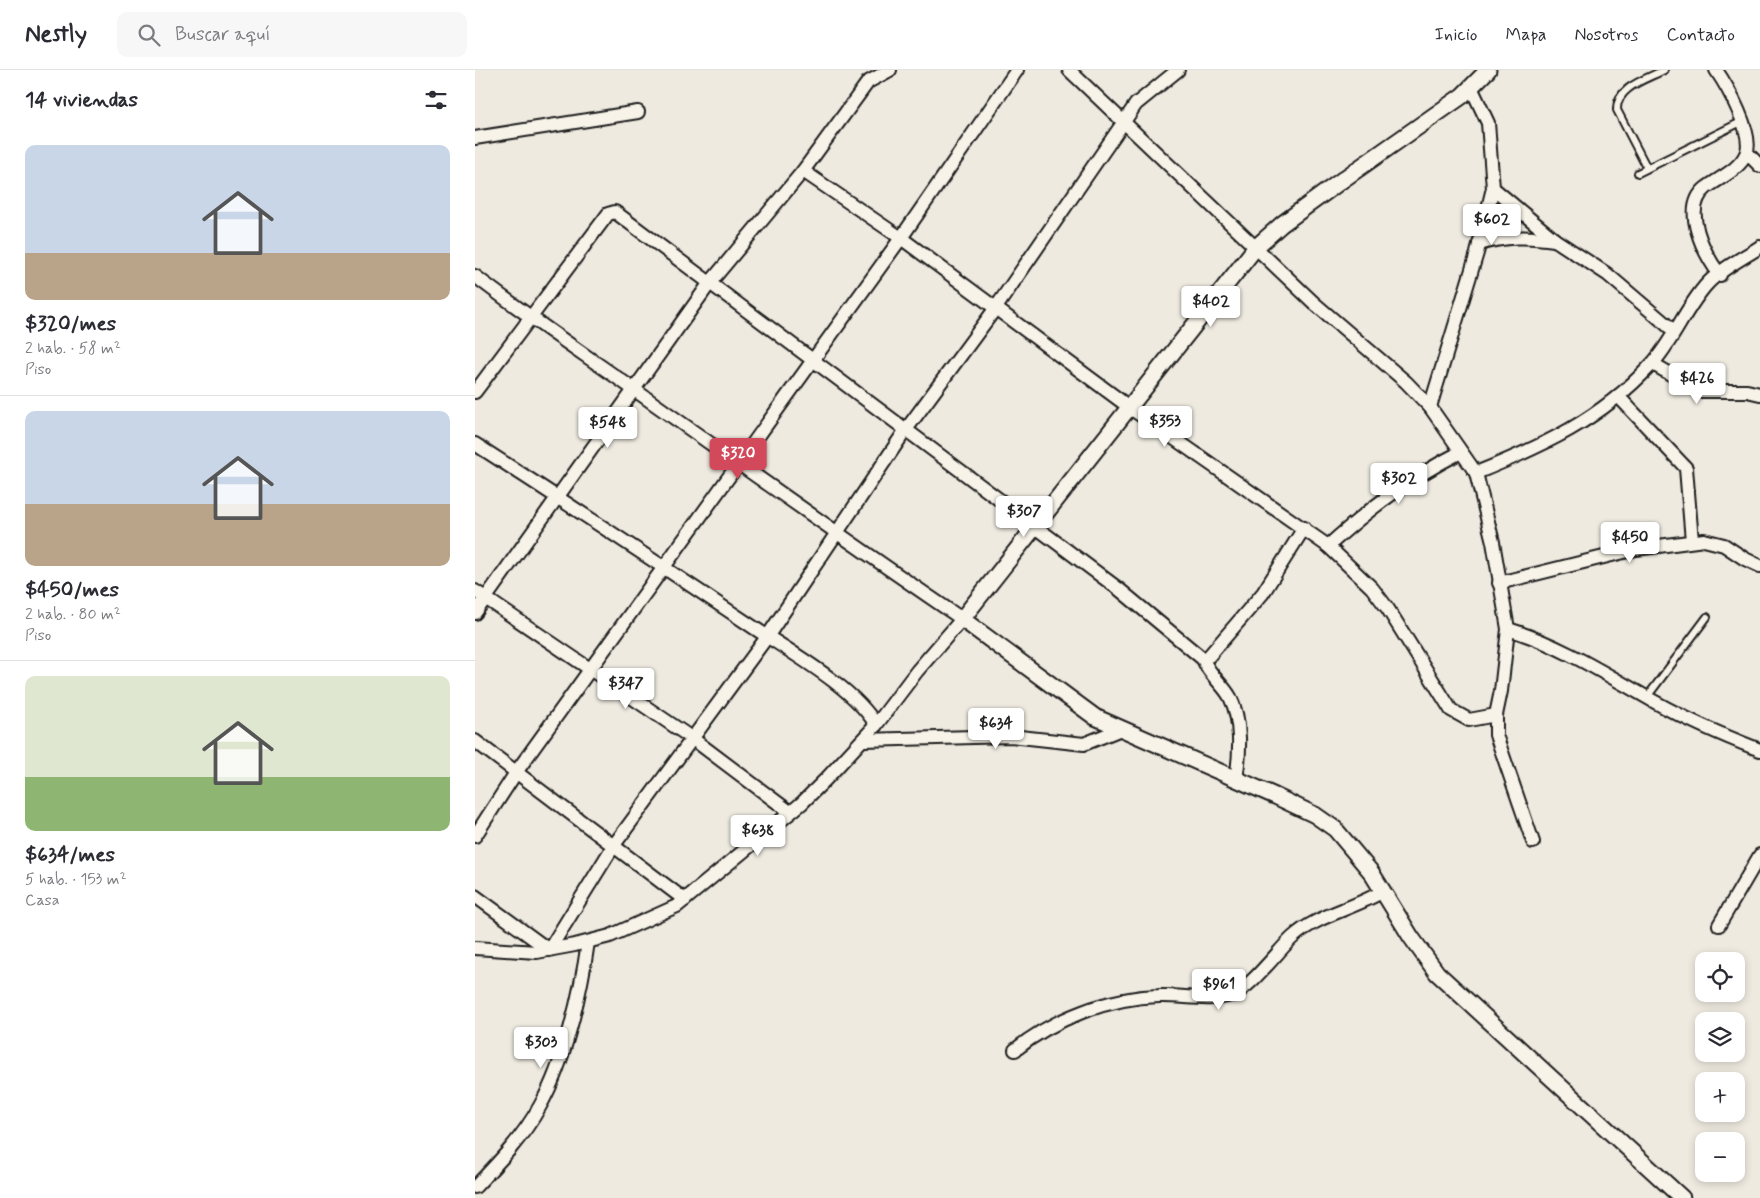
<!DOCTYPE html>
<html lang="es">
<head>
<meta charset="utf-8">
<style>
  :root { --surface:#fff; --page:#f7f7f7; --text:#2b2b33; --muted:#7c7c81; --line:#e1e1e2; --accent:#d1495b }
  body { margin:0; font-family:Mynerve,sans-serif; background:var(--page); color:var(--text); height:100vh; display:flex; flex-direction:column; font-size:19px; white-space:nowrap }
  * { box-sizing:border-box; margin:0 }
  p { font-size:16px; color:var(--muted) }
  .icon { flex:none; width:28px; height:28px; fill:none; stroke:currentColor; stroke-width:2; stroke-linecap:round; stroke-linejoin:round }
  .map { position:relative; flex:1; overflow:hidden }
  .drawer { display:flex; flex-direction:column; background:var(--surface); width:475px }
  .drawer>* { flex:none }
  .tools { position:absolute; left:1220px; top:882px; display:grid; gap:10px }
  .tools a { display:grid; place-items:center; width:50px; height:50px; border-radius:10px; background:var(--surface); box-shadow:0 2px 8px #0003; font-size:25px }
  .price { position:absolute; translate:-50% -42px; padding:0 11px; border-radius:5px; background:#fff; color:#222; font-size:16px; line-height:32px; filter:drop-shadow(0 1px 2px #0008) }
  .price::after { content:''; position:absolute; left:50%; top:30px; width:15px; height:11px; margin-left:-8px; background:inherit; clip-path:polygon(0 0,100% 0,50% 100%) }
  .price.on { background:var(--accent); color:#fff }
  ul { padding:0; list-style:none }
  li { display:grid; align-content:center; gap:10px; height:265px; padding:0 25px }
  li+li { border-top:1px solid var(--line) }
  li span { display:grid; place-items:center; height:155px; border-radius:10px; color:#555 }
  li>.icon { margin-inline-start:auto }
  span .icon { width:90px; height:90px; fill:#fffc; stroke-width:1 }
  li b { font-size:21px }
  h2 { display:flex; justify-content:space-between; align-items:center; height:60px; padding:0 25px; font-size:21px }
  header { display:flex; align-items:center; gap:30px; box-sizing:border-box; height:70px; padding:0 25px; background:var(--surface); border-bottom:1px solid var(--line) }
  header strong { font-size:24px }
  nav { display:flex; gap:28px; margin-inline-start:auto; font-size:18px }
  .search { width:350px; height:45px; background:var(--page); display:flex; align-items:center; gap:12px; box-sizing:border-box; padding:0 18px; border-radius:10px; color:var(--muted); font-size:19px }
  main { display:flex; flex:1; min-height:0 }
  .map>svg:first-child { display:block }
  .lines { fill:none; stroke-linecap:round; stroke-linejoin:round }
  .service-casing { stroke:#1c1c1c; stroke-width:10 }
  .minor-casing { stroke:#1c1c1c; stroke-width:16 }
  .tertiary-casing { stroke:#1c1c1c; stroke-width:19 }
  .service { stroke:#f7f3e8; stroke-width:6 }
  .minor { stroke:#f7f3e8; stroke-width:12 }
  .tertiary { stroke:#f7f3e8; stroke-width:15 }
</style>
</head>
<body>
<header>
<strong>Nestly</strong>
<div class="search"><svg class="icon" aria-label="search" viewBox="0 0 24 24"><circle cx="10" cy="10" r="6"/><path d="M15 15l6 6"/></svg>Buscar aquí</div>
<nav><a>Inicio</a><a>Mapa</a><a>Nosotros</a><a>Contacto</a></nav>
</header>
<main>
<section class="drawer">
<h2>14 viviendas<svg class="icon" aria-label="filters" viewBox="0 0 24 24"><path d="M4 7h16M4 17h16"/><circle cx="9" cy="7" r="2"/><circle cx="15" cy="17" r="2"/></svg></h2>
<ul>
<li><span style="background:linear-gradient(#c9d6e8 70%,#b9a48a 0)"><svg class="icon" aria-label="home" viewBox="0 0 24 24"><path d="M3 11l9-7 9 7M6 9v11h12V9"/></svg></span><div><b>$320/mes</b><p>2 hab. · 58 m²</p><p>Piso</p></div></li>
<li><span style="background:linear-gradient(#c9d6e8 60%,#b9a48a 0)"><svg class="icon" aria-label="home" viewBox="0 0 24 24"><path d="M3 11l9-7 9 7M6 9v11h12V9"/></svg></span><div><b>$450/mes</b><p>2 hab. · 80 m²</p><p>Piso</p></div></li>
<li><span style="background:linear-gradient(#dfe7d0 65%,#8fb573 0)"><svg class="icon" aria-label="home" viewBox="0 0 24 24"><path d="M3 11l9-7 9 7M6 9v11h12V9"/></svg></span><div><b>$634/mes</b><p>5 hab. · 153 m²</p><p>Casa</p></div></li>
</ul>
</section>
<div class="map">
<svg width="1285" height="1128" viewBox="0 0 1285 1128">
  <rect width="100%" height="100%" fill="#eeeae0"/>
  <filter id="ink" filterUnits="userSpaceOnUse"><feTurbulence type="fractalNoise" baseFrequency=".02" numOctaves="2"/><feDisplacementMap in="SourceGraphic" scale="10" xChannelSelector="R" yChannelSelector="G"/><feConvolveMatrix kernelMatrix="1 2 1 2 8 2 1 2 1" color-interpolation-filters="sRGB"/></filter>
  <g filter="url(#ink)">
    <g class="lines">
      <defs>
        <g id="service">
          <path d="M 1172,98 L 1142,40 C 1141,17 1172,9 1189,0"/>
          <polyline points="1163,103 1268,51"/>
          <polyline points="1172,627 1232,547"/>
        </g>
        <g id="minor">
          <polyline points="594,0 839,233 931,312 955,337 1001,403 1018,472 1033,559 1026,621 1021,645 1021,665 1058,772"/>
          <path d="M 1241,0 C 1252,16 1280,65 1271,84 C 1264,100 1244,108 1231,118 C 1205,139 1230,185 1245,205"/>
          <polyline points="0,68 163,42"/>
          <polyline points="1272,83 1285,96"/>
          <polyline points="328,101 426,168 654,337 853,476 897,518 913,539 976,640 994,650 1021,645"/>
          <polyline points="1018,118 1080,170 1132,204 1199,261"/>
          <path d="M 1004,174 C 1030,166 1053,166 1080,170"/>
          <path d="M 0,206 C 53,247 109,284 164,323 C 271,399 378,475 487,549 L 442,601 L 401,655 L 351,709 L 327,733 L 202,836 L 135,866 L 100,875 L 62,882 L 0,878"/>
          <polyline points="1178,294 1225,321 1272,321 1285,324"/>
          <polyline points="0,322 133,144 140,142 645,520 728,589 734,586 788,523 829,458"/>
          <polyline points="1143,326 1211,398 1217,471"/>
          <polyline points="955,337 1002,183 1018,118 1013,53 996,17"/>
          <path d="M 0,374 C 92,433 184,494 275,555 C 313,581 378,616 401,655"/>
          <path d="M 1001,403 C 1070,375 1125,350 1176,295 C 1198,272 1210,238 1232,214 C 1246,199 1268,188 1285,177"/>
          <path d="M 853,476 C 896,437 935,408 986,382"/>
          <polyline points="1024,513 1161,479 1229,470 1249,475 1270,489 1285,496"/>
          <polyline points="0,521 218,669 315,742"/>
          <polyline points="0,543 234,214 328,101 393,12 415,0"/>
          <path d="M 1033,559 C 1086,575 1132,605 1180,632 C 1214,651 1249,666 1285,680"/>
          <path d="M 728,589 C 734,605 747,613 755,627 C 767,650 765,685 761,709"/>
          <polyline points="388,670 536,666 609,674 646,659"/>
          <polyline points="0,671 210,830"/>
          <polyline points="0,766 42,701 426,168 542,0"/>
          <polyline points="0,826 74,880 139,775 292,567 430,361 520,239 648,53 661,34 703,0"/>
          <polyline points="1244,855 1285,785"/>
          <path d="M 540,980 C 578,949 635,927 684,926 C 707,925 734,932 756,925 C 774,920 802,882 817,868 C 841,845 879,839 908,821"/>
          <path d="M 0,1117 C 24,1092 48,1067 65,1036 C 90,992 106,922 113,872"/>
        </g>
        <polyline id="tertiary" points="1013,0 987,26 870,108 807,154 781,177 487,549 620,647 800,726 840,745 860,759 896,802 936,867 962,903 1207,1128"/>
      </defs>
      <!-- service casing -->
      <use href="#service" class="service-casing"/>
      <!-- minor casing -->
      <use href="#minor" class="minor-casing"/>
      <!-- tertiary casing -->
      <use href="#tertiary" class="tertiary-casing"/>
      <!-- service -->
      <use href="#service" class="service"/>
      <!-- minor -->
      <use href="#minor" class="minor"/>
      <!-- tertiary -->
      <use href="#tertiary" class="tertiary"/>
    </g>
  </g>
</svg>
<div class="tools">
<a><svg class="icon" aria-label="locate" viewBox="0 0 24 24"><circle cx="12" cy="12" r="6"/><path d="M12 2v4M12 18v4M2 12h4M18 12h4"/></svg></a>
<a><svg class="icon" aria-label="layers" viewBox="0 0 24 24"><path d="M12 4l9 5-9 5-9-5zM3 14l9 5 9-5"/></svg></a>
<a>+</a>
<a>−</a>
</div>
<b class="price" style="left:1017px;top:176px">$602</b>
<b class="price" style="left:736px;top:258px">$402</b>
<b class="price" style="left:1222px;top:335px">$426</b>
<b class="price" style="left:690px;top:378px">$353</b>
<b class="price" style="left:133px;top:379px">$548</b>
<b class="price on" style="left:263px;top:410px">$320</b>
<b class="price" style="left:924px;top:435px">$302</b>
<b class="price" style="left:549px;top:468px">$307</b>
<b class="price" style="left:1155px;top:494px">$450</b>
<b class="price" style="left:151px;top:640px">$347</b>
<b class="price" style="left:521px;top:680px">$634</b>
<b class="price" style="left:283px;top:787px">$638</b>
<b class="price" style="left:744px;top:941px">$961</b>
<b class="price" style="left:66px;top:999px">$303</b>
</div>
</main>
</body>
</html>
